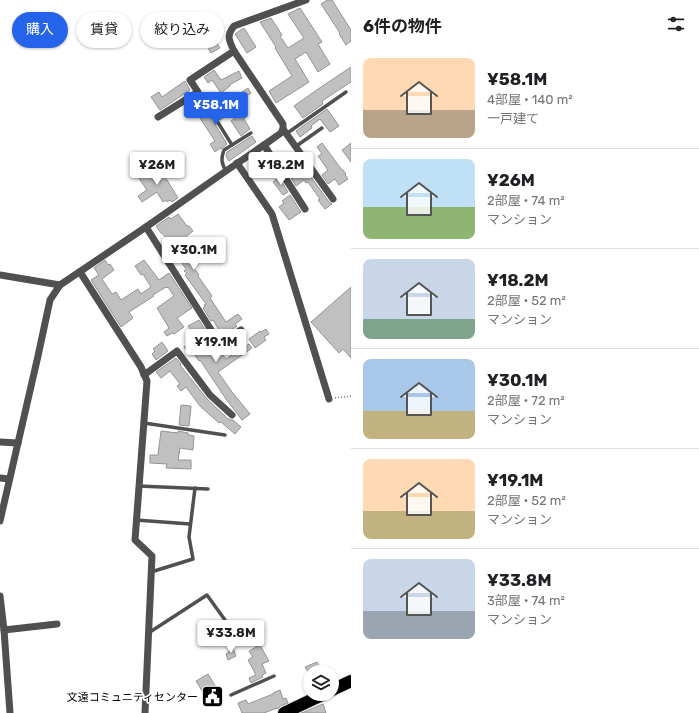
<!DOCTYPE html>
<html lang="ja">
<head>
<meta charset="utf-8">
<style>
  :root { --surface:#fff; --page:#f6f6f6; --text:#202124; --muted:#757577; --line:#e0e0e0; --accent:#2563eb }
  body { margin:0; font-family:Rubik,"Noto Sans JP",sans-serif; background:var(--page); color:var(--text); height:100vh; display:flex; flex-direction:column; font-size:15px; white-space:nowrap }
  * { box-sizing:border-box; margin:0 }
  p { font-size:13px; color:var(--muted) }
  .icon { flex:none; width:22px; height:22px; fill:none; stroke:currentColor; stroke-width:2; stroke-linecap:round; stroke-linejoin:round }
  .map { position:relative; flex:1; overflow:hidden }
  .side { display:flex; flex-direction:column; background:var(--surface); width:348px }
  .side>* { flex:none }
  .top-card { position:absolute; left:12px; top:12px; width:279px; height:36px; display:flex; gap:8px }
  .tools { position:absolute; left:303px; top:665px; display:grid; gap:8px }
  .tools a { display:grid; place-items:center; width:36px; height:36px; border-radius:50%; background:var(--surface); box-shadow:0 1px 3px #0004; font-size:20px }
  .price { position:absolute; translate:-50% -34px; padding:0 9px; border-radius:4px; background:#fff; color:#222; font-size:13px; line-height:26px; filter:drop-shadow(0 1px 2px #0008) }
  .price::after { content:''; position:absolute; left:50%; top:24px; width:12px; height:9px; margin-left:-6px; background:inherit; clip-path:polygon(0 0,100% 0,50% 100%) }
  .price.selected { background:var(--accent); color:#fff }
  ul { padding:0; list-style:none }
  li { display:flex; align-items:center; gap:12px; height:100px; padding:0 12px }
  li+li { border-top:1px solid var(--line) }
  li span { display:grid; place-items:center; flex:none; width:112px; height:80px; border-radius:8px; color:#555 }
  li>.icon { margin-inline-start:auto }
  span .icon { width:48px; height:48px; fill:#fffc; stroke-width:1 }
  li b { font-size:17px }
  h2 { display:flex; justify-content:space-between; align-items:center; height:48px; padding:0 12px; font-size:17px }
  .tag { padding:0 14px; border-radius:18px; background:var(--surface); box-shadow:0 1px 3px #0004; font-size:14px; line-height:36px }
  .tag.selected { background:var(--accent); color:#fff }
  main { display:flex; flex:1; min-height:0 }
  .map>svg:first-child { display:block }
  .building { fill:#c0c0c0; stroke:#949494 }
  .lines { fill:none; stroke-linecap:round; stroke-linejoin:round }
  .highway-casing { stroke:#dbdbdb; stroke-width:14 }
  .path { stroke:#727272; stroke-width:1.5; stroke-dasharray:1 2; stroke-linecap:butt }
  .lane { stroke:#505050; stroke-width:3.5 }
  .street { stroke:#505050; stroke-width:7 }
  .highway { stroke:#000; stroke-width:12 }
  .labels { text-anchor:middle; stroke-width:3.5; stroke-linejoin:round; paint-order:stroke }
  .poi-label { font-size:11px; fill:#000; stroke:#fff; text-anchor:end }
</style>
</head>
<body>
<main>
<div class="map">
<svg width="351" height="713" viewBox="0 0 351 713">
  <rect width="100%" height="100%" fill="#fff"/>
  <!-- building -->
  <g class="building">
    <polygon points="327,0 332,0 351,30 351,41 346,45 339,34 340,33 321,4"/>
    <polygon points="300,8 322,42 318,44 330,64 318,72 306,52 295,59 309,82 276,103 269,91 292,76 275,48 276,47 260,22 271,18 282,35 280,36 288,48 304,38 288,14"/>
    <polygon points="244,28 256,47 247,53 235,34"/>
    <polygon points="214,34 218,41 216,42 220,48 211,53 203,40"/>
    <polygon points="351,67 351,82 322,101 323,104 303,118 294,106 321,87"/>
    <polygon points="214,70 221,80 239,71 242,78 229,85 230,86 221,93 212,80 208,83 204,77"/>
    <polygon points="185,81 190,90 160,110 151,97 159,92 162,97"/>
    <polygon points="248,88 251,93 242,99 239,94"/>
    <polygon points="222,103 230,114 220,120 218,118 216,118 214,122 215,124 227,144 221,149 220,148 215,152 210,144 215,141 200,118"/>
    <polygon points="327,109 339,126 330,132 320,119 311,126 312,128 300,137 296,131"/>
    <polygon points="241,114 250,129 241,136 231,121"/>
    <polygon points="252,136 256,142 229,161 226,156 227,152"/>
    <polygon points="322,143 342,170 343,170 346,174 345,175 348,179 339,185 335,179 328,184 322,175 328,170 318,156 322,154 317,147"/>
    <polygon points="351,143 351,162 342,150"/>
    <polygon points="296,156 329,202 332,204 325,209 318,200 320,199 308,182 306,183 304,180 296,186 287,171 292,167 289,162 290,161 289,160"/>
    <polygon points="159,167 178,198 172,202 170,200 167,202 166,200 163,202 157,192 142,202 138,196 147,190 138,177 147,171 149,174"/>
    <polygon points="279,177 288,192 283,195 273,182"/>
    <polygon points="290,195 301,212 289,220 279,207 284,203 282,201"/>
    <polygon points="178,214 187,226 189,226 193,231 178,243 189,260 188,260 199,275 198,276 212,296 210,298 226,322 238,314 242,319 235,324 237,326 221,337 218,331 219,330 213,320 211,321 203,308 205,307 204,305 206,304 185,275 187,273 184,271 186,269 168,243 169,242 162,233 161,233 156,226 169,217 171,219"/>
    <polygon points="105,260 108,265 110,264 114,270 102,279 112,294 116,292 121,300 138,289 141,294 151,287 143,274 141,275 135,266 144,260 159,280 169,273 192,308 177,318 184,327 174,334 172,333 167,336 164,332 169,328 157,308 174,296 168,287 167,288 166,287 153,295 154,296 129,312 133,318 121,327 91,280 99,275 94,268"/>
    <polygon points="351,287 351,358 343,349 339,353 311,322"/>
    <polygon points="199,320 216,347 218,349 226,359 249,344 252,348 218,372 232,392 250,414 242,420 226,399 200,360 199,361 192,351 189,354 184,347 196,338 188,326"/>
    <polygon points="266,329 269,334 264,337 266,340 255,348 249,339 260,331 261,332"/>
    <polygon points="162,342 168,351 156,360 152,354 155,351 153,349"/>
    <polygon points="176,358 181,364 180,365 207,399 227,418 231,420 233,420 241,427 235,434 221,422 219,423 200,406 186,387 181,391 177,386 180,384 170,371 161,378 156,372"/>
    <polygon points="181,405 191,406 189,426 179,425"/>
    <polygon points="161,431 178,433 178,431 188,433 188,435 194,436 193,450 180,448 178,460 191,460 191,469 166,468 167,464 150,463 150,455 158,455"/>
    <polygon points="260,645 269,661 262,664 266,673 262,675 263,677 251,683 249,678 256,675 248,660 253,657 249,651"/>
    <polygon points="233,648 236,656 228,660 226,654"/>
    <polygon points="317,662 322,672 308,672 305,667"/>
    <polygon points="208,674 222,697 210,704 196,681"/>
    <polygon points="280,690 283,699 286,698 288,703 280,706 278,709 277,708 264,713 242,713 238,703 246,700 248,704 273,694 273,693"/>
    <polygon points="323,704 326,713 301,713 304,712"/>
  </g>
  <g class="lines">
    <defs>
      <g id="highway">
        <polyline points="332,690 351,681"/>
        <polyline points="284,713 324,694"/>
      </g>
    </defs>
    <!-- highway casing -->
    <use href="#highway" class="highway-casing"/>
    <!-- path -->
    <polyline class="path" points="335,398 351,396"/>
    <!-- lane -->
    <g class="lane">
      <polyline points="217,121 232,145"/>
      <polyline points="286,134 346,92"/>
      <polyline points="295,147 322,128"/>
      <path d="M 226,171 C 221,163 221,158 224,150 L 251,133"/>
      <polyline points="144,423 225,435"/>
      <polyline points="139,486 208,489"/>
      <polyline points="136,520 190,524"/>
      <polyline points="151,572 193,559 189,537 195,488"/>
      <polyline points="150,632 207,595 225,620"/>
      <polyline points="231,695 274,676"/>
    </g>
    <!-- street -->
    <g class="street">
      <path d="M 306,0 L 234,26 C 226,36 229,40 234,51 L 283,124 L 283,129 L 333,199"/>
      <polyline points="158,117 198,92 190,80 234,51"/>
      <polyline points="264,145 305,209"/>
      <polyline points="237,163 272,214 329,399"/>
      <polyline points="146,227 220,344 241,330"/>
      <polyline points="80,272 141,367 147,381 135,540 152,556 145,713"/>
      <polyline points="0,275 60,285 146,227 226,171 264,145 281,133 283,129"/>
      <polyline points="144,375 177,351 210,395 232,415"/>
      <polyline points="0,442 18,443"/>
      <polyline points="0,478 9,479"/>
      <polyline points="0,521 38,356 50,300 60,285"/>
      <polyline points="0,596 4,630 10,713"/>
      <polyline points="4,630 57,624"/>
    </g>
    <!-- highway -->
    <use href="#highway" class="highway"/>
  </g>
  <!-- icons -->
  <defs>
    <symbol id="civic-square" viewBox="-11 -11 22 22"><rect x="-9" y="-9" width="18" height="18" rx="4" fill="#000" stroke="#fff"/><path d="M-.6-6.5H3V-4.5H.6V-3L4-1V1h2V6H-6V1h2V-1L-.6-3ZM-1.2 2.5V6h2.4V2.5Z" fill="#fff"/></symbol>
  </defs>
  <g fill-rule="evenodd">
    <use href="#civic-square" x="200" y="684" width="25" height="25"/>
  </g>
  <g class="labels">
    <!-- poi labels -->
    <g class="poi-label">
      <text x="198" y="701">文遠コミュニティセンター</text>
    </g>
  </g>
</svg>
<div class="tools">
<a><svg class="icon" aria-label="layers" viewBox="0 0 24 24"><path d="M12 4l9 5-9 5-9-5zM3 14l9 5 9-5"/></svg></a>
</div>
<b class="price selected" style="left:216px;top:126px">¥58.1M</b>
<b class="price" style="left:157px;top:186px">¥26M</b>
<b class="price" style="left:281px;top:186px">¥18.2M</b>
<b class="price" style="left:194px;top:271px">¥30.1M</b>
<b class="price" style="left:216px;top:363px">¥19.1M</b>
<b class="price" style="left:231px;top:654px">¥33.8M</b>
<div class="top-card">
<a class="tag selected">購入</a>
<a class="tag">賃貸</a>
<a class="tag">絞り込み</a>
</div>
</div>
<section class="side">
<h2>6件の物件<svg class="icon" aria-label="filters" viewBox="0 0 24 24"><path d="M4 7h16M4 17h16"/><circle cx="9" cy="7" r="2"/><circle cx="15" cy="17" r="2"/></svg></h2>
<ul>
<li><span style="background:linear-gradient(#ffd9b3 65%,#b9a48a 0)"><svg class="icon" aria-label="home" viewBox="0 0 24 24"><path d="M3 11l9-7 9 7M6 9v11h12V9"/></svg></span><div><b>¥58.1M</b><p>4部屋 · 140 m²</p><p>一戸建て</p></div></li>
<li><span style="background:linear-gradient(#bfe0f5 60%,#8fb573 0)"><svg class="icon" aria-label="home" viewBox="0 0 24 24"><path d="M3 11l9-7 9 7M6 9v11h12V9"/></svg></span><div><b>¥26M</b><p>2部屋 · 74 m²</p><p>マンション</p></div></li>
<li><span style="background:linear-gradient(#c9d6e8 75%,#7fa58c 0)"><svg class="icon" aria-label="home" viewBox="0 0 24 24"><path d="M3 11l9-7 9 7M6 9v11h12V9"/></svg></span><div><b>¥18.2M</b><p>2部屋 · 52 m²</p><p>マンション</p></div></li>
<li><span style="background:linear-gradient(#a9c7e8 65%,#c2b280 0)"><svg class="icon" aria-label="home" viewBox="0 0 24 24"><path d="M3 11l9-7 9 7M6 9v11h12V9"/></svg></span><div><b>¥30.1M</b><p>2部屋 · 72 m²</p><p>マンション</p></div></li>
<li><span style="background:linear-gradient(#ffd9b3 65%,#c2b280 0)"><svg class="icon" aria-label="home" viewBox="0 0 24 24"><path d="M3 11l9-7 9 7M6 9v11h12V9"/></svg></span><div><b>¥19.1M</b><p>2部屋 · 52 m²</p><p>マンション</p></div></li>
<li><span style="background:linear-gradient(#c9d6e8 65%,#9aa5b1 0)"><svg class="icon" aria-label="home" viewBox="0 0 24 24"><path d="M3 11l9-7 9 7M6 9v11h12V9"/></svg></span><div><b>¥33.8M</b><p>3部屋 · 74 m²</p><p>マンション</p></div></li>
</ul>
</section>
</main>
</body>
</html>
